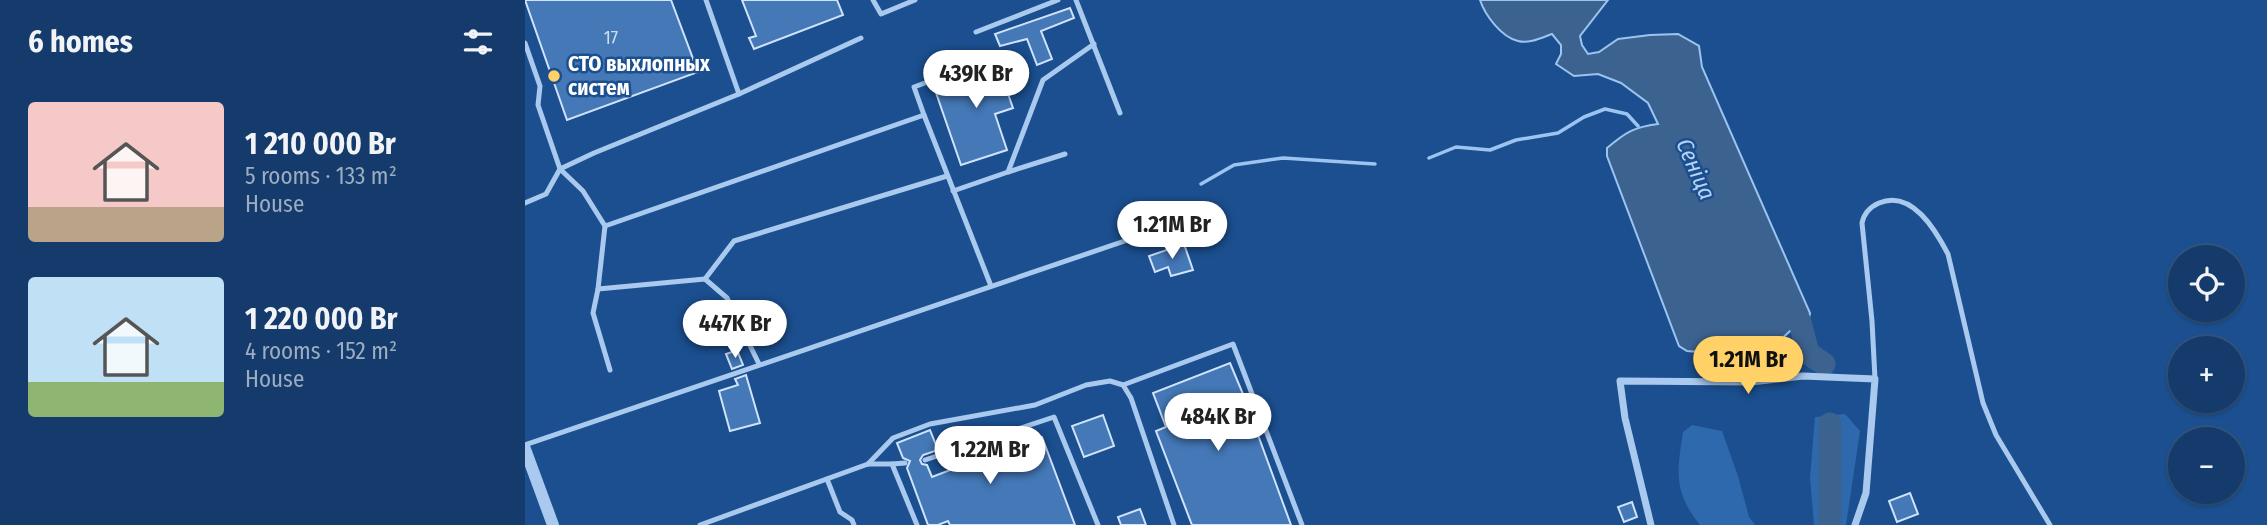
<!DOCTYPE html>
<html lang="en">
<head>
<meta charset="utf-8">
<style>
  :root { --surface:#143b6b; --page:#1d4271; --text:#f1f3f6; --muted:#9dadc1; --line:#33557e; --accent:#ffd166 }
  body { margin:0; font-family:"Fira Sans Condensed",sans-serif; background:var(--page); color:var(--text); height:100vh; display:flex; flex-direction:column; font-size:26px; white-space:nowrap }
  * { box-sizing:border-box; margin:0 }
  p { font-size:23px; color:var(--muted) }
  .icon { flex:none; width:38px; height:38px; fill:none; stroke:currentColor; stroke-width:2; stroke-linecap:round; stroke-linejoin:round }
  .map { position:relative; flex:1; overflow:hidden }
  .drawer { display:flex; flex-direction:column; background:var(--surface); width:525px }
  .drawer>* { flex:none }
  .fabs { position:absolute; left:1643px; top:245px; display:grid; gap:14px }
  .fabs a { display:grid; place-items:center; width:77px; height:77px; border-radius:50%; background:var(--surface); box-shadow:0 2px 5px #0004,0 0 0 2px var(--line); font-size:35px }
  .price { position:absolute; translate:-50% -60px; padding:0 16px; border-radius:24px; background:#fff; color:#222; font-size:23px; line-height:46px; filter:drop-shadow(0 2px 4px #0008) }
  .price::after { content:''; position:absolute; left:50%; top:42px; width:21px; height:16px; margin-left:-10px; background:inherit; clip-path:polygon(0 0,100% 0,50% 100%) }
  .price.current { background:var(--accent); color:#111 }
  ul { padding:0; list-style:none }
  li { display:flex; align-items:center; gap:21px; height:175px; padding:0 28px }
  li span { display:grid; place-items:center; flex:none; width:196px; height:140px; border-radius:7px; color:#555 }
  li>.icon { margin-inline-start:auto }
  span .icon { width:84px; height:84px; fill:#fffc; stroke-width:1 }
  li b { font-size:30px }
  h2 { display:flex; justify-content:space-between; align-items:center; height:84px; padding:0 28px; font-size:30px }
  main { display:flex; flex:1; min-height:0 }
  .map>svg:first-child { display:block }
  .green { fill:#2e69ad }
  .water { fill:#3c6290; stroke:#9cc4f0; stroke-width:2 }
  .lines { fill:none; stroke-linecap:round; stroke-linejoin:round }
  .stream { stroke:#9cc4f0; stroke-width:3.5 }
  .river { stroke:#3c6290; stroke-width:23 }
  .building { fill:#4478b7; stroke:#cfe3fa; stroke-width:2 }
  .service { stroke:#a9c9ee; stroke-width:5 }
  .minor { stroke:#a9c9ee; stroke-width:7 }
  .tertiary { stroke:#a9c9ee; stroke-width:12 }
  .poi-dot { fill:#ffd166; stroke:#1b4f8f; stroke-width:2.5 }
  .labels { text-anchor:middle; stroke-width:5; stroke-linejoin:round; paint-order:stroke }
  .number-label { font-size:18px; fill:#d0dded }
  .poi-label { font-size:21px; font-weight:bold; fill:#fff; stroke:#1b4f8f; text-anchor:start }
  .water-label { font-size:23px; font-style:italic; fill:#b5d3f5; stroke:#1b4f8f }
</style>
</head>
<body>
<main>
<section class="drawer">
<h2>6 homes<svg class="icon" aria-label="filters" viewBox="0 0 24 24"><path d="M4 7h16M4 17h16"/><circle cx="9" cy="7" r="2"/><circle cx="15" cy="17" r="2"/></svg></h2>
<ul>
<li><span style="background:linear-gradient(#f6c9c9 75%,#b9a48a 0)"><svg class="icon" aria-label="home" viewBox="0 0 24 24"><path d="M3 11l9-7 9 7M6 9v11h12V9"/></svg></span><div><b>1 210 000 Br</b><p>5 rooms · 133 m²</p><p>House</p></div></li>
<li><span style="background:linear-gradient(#bfe0f5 75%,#8fb573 0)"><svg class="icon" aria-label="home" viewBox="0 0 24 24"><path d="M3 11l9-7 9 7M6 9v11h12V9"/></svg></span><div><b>1 220 000 Br</b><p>4 rooms · 152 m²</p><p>House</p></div></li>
</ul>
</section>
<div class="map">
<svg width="1742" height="525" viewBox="0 0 1742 525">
  <rect width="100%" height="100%" fill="#1b4f8f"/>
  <!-- green -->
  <g class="green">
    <polygon points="1320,414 1335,431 1321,525 1289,525 1285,478 1290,417"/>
    <path d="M 1167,425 L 1197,431 L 1213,476 L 1224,517 L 1230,525 L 1175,525 C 1148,491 1152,472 1158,432 Z"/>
  </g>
  <!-- water -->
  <path class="water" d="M 955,0 L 1083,0 L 1055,36 L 1057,45 L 1063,54 L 1074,52 L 1093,39 L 1125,35 L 1153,34 L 1174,46 L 1177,67 L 1285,313 L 1284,318 C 1271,323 1264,333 1253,342 C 1226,362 1193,354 1162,351 L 1154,346 L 1082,156 L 1082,148 C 1101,132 1109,127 1133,124 L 1123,103 L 1096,83 L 1073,74 L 1049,76 L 1031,64 L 1036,54 L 1036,45 L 1027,34 C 1016,38 1004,44 993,41 C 976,37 960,15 955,0 Z"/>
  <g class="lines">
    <!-- stream -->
    <g class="stream">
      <polyline points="904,158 931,147 965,150 991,140 1033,133 1059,117 1080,109 1102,114 1113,126"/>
      <polyline points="676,184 709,165 758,158 850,164"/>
    </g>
    <!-- river -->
    <g class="river">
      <polyline points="1249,308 1275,322 1283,353 1299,364"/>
      <polyline points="1305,424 1305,525"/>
    </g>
  </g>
  <!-- building -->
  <g class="building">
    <polygon points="0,0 146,0 173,72 42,120"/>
    <polygon points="217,0 312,0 318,15 229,49 224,38 231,36"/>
    <polygon points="545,8 549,18 516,31 527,59 512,65 502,39 475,46 470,34"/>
    <polygon points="468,51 488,108 470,114 482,150 436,165 409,87 454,72 450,56"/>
    <polygon points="659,244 668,270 646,276 643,267 630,272 624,256"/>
    <polygon points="212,350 218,365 207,369 201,354"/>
    <polygon points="705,363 718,394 766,525 667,525 631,431 641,427 628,393"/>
    <polygon points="221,375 235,423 205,431 194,391 213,385 210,379"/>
    <polygon points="578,415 589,446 559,457 547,426"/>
    <polygon points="405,430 413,450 398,455 395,460 397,464 402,465 407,477 462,456 459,448 485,438 489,447 517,437 550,525 425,525 423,521 413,525 403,525 382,468 385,461 378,458 372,443"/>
    <polygon points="1385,493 1393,514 1372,522 1364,501"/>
    <polygon points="1107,502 1112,517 1099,522 1093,507"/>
    <polygon points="615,509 621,525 596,525 593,517"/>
  </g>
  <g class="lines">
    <!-- service -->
    <g class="service">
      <polyline points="181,0 214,94"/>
      <polyline points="348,0 356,14 390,0"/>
      <polyline points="551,0 595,113"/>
      <polyline points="451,32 533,0"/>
      <polyline points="0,43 15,86 13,105 35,169 58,191 80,226 399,115 466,286"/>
      <polyline points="399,115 389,87 416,77"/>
      <polyline points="483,172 540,154"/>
      <polyline points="428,191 483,172 518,80 569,44"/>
      <polyline points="0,203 21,194 35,169 69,153 214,94 336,38"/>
      <polyline points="80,226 73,289 180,279"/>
      <polyline points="73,289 68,313 85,370"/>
      <polyline points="234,364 202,298 180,279 209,241 422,176"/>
      <path d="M 1350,379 L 1347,321 L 1337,223 C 1339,213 1345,207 1354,203 C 1387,189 1411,231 1423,254 L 1458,403 L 1471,435 L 1525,525"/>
      <polyline points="598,385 708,344 777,525"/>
      <polyline points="0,445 629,231"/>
      <polyline points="400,460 529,417 573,525"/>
      <polyline points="343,464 368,438 405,424 510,405 561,385 585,381 598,385 606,398 649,525"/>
      <polyline points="367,464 380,463"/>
      <polyline points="302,479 315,512 327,520 329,525"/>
      <polyline points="175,525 343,464 367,464 392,525"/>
    </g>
    <!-- minor -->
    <polyline class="minor" points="1126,525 1100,418 1095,381 1226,382 1278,376 1350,379 1341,493 1330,525"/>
    <!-- tertiary -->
    <polyline class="tertiary" points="0,449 28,525"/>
  </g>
  <!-- markers -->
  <circle class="poi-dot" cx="29" cy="76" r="7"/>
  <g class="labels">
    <!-- number labels -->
    <g class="number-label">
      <text x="86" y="44">17</text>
    </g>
    <!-- poi labels -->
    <g class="poi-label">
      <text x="43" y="71">СТО выхлопных<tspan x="43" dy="24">систем</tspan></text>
    </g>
    <!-- water labels -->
    <g class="water-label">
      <text transform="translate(1171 169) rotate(66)" y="8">Сеніца</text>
    </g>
  </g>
</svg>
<div class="fabs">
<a><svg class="icon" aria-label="locate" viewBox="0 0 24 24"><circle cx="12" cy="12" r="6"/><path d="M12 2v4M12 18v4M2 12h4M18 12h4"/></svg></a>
<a>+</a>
<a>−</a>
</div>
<b class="price" style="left:451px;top:110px">439K Br</b>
<b class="price" style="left:647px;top:261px">1.21M Br</b>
<b class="price" style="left:210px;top:360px">447K Br</b>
<b class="price current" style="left:1223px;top:396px">1.21M Br</b>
<b class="price" style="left:693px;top:453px">484K Br</b>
<b class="price" style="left:465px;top:486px">1.22M Br</b>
</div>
</main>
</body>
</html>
